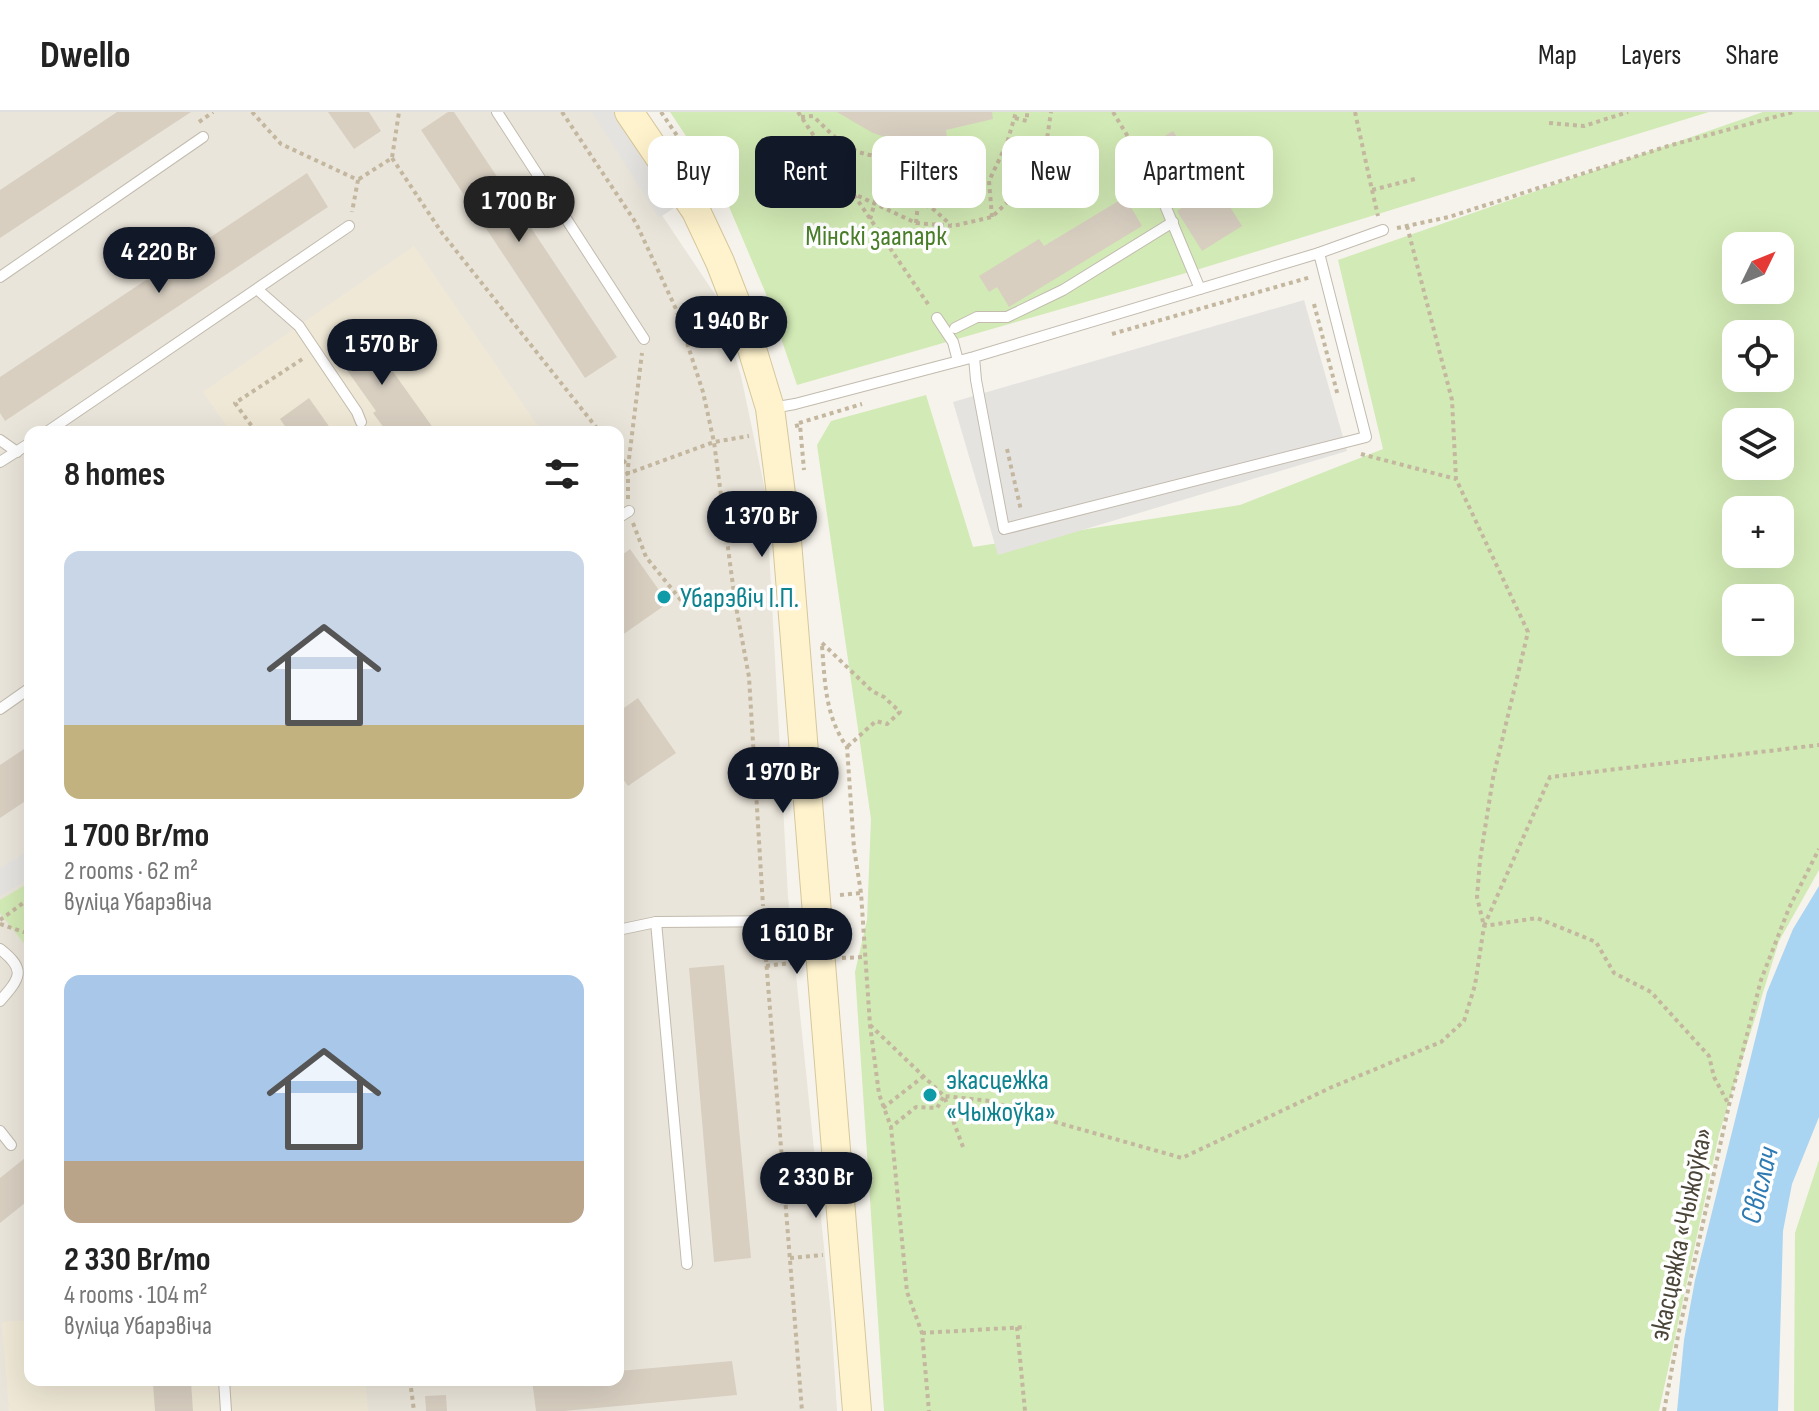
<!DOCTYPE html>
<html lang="en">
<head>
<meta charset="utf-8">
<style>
  :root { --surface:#fff; --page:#f6f6f6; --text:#222; --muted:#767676; --line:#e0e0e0; --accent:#111827 }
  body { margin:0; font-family:"Sofia Sans Condensed",sans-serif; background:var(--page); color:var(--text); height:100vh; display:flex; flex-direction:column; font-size:30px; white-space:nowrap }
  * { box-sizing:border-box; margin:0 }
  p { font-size:26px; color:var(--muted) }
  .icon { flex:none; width:44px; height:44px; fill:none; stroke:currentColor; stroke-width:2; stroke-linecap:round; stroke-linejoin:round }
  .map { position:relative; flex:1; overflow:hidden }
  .side { position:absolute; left:24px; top:314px; width:600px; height:960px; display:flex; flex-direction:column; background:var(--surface); border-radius:16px; box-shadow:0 8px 32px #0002 }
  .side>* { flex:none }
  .guide { position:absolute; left:648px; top:24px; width:760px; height:72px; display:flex; gap:16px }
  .needle { width:52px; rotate:47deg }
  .controls { position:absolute; left:1722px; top:120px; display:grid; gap:16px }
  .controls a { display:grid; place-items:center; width:72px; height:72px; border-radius:16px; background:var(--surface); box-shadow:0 8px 32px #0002; font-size:40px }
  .price { position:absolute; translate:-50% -68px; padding:0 18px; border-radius:28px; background:var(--accent); color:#fff; font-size:26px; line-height:52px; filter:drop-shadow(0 2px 4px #0008) }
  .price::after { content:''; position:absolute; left:50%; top:48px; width:24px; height:18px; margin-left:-12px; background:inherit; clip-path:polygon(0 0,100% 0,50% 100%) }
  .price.active { background:#222; color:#fff }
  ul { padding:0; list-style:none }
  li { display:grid; align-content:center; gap:16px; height:424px; padding:0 40px }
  li span { display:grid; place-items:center; height:248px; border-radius:16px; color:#555 }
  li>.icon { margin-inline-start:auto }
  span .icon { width:144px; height:144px; fill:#fffc; stroke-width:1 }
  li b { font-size:34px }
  h2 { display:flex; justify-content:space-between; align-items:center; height:96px; padding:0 40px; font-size:34px }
  .pill { padding:0 28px; border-radius:16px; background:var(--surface); box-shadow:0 8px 32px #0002; font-size:28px; line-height:72px }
  .pill.active { background:var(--accent); color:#fff }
  header { display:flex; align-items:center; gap:48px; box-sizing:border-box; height:112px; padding:0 40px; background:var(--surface); border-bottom:2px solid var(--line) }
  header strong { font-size:38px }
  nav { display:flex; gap:44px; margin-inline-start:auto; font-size:28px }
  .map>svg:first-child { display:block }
  .residential { fill:#eae5da; fill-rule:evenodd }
  .education { fill:#efe8d6 }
  .green { fill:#d2eab5; fill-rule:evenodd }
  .parking { fill:#e5e3e0 }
  .water { fill:#a9d4f2 }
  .building { fill:#d8cfc1 }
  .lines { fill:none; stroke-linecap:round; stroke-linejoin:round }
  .lane-casing { stroke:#c2bbae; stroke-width:12 }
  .secondary-casing { stroke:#d6c79b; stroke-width:30 }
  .path { stroke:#c4b79f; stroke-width:4; stroke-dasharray:4 4; stroke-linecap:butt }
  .lane { stroke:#fff; stroke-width:10 }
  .secondary { stroke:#fff3cd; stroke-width:28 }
  .culture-dot { fill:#0f9aa8; stroke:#fff; stroke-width:3 }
  .labels { text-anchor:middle; stroke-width:7; stroke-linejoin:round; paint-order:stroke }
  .park-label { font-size:28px; fill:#4a7f2a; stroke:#fff }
  .culture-label { font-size:28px; fill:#0d838f; stroke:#fff; text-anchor:start }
  .street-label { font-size:28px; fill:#4b4439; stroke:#fff }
  .water-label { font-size:30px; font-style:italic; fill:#2e7ab2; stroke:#fff }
</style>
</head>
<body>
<header>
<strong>Dwello</strong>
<nav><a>Map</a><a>Layers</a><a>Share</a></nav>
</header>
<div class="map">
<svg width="1819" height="1299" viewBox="0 0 1819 1299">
  <rect width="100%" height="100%" fill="#f6f3ec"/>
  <!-- residential -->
  <path class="residential" d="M 0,0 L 593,0 L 716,184 L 741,264 L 766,383 L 788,785 L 831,1203 L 837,1299 L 0,1299 ZM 30,320 L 618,320 L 618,1268 L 30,1268 Z"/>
  <!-- education -->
  <g class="education">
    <polygon points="414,134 542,320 231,320 203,280"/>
    <polygon points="30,1208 30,1268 365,1268 368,1299 9,1299 2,1210"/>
  </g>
  <!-- green -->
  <g class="green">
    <polygon points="670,0 1709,0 1193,159 797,273 766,182 722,78"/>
    <path d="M 1763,0 L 1819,0 L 1819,758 L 1779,829 L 1719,1022 L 1659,1299 L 884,1299 L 855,860 L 867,808 L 871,707 L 817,333 L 831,309 L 926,283 L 973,435 L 1240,393 L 1383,337 L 1338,148 ZM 1736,134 L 1780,134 L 1780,178 L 1736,178 ZM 1736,222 L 1780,222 L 1780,266 L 1736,266 ZM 1736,310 L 1780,310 L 1780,354 L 1736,354 ZM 1736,398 L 1780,398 L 1780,442 L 1736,442 ZM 1736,486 L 1780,486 L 1780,530 L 1736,530 Z"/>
    <polygon points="30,770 30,839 0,801 0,788"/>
    <polygon points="1819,1048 1819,1299 1794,1299 1795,1121"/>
  </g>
  <!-- parking -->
  <g class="parking">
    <polygon points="592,0 615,0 677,94 659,106"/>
    <polygon points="1304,188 1347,339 998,443 953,290"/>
    <polygon points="30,738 30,766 0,784 0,756"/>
  </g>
  <!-- water -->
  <polygon class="water" points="1819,774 1819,1005 1792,1072 1783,1119 1778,1299 1677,1299 1684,1228 1695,1168 1767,880 1793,817"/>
  <!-- building -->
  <g class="building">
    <polygon points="117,0 191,0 0,126 0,78"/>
    <polygon points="328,0 369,0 381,19 354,37"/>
    <polygon points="448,0 454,0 617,245 585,266 421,18"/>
    <polygon points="837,0 992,0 993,7 946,18 954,81 923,83 923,80 897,78 900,60 906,60 909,33 873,21"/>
    <polygon points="1173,19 1191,46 1173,58 1155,30"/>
    <polygon points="307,61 328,95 5,309 0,301 0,265"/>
    <polygon points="1217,74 1242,114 1202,139 1177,99"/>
    <polygon points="1125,85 1142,114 1009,195 997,175 989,180 979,164 1039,127 1044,134"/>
    <polygon points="364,219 436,320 387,320 373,301 376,299 334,240"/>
    <polygon points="309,286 333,320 289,320 280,307"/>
    <polygon points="630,437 668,491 618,526 618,446"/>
    <polygon points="638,586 676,641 628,674 618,660 618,600"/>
    <polygon points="30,633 30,686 0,706 0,653"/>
    <polygon points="724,853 751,1146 714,1150 689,856"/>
    <polygon points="30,1042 30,1087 0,1111 0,1066"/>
    <polygon points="732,1249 737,1283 564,1299 536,1299 532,1268 618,1268 618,1259"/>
    <polygon points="191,1270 193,1299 155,1299 153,1272"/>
    <polygon points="446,1283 447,1299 426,1299 425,1284"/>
  </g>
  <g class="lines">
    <defs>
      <g id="lane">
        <polyline points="497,0 644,227"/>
        <polyline points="1154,67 1200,177"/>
        <polyline points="1319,141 1383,118"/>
        <polyline points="0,165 203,25"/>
        <polyline points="258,178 299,214 357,300 361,310"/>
        <polyline points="937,206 953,230 958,249"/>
        <polyline points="955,216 977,205 1007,205 1063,178 1173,110"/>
        <polyline points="772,296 795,292 974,245 1319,141 1366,325 1004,417 976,268 974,245"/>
        <polyline points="47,320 349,114"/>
        <polyline points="0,328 17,340"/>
        <polyline points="0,350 30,331"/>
        <polyline points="618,406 629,399"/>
        <polyline points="0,597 30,576"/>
        <polyline points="656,810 687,1152"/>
        <polyline points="618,818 656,810 815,809"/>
        <path d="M 0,837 C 27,858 20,866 0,889"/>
        <polyline points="0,1019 11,1033"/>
        <polyline points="224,1268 226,1299"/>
      </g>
      <polyline id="secondary" points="629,0 696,99 720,150 746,217 770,296 787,429 857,1299"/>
    </defs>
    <!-- lane casing -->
    <use href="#lane" class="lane-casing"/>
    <!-- secondary casing -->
    <use href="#secondary" class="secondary-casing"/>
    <!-- path -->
    <g class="path">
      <polyline points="252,0 281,32 358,68 352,100"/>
      <polyline points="562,0 636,111 676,197 703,280 714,330 735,489 749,565 763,794"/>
      <polyline points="661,0 680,28"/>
      <polyline points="798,0 852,81 916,111 953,114 992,105 1025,73 1047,27 1051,0"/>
      <polyline points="1113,0 1147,56"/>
      <polyline points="1355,0 1372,78 1415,67"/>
      <path d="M 801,5 L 813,4 C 839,29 849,43 887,45 L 870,108"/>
      <polyline points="1015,6 1027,9 1027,0"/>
      <polyline points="199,10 213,0"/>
      <polyline points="1549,11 1584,14 1628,0"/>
      <polyline points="392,46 442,121 600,320"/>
      <polyline points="835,56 845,34"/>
      <polyline points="359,67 392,46 399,0"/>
      <polyline points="1372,78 1378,104"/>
      <polyline points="895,82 932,96 951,113"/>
      <polyline points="854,83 930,195"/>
      <polyline points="876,84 895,82 899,46 887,45"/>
      <polyline points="992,105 989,69 1007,31 1016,0"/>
      <polyline points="916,111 918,91"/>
      <polyline points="1407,114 1452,288 1456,367 1528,520 1493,666 1480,748 1477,785 1484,814"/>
      <polyline points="1397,116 1449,105 1668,34 1793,0"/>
      <polyline points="1314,192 1338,284"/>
      <polyline points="1112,222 1311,165"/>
      <polyline points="799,311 862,292"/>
      <polyline points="795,314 800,313 804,358"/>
      <polyline points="256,320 235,291 304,246"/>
      <polyline points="1007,337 1021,398"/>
      <polyline points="618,342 627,353"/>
      <polyline points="1361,342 1456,367"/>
      <polyline points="618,365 714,330 749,324"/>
      <polyline points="628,387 628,355 642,241"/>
      <polyline points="633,411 646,445 684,492 734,489"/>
      <polyline points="822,531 872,579 884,585 900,600 887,612 876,609 847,635"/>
      <path d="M 822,534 C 825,570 825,604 847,635 L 854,736 L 861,781 L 870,913 L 879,982 L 891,1015 L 907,1180 L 922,1221 L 929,1299"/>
      <polyline points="840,783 861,781"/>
      <polyline points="0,808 30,786"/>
      <polyline points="0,812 30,822"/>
      <polyline points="1484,814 1550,665 1819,633"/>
      <polyline points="764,822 802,1299"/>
      <polyline points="842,846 864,845"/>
      <polyline points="766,854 800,850"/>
      <polyline points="870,913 944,984 937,996 916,995 891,1015"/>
      <polyline points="883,996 924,964"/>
      <polyline points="963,1035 944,984 990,989 1041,1006 1182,1046 1332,975 1441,930 1464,909 1475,873 1484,814 1537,806 1596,830 1614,861 1651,880 1709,944 1714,965 1729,993"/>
      <polyline points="790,1146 823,1143"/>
      <polyline points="1017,1215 1025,1299"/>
      <polyline points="922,1221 1026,1215"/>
      <polyline points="410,1268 414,1299"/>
      <polyline points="1664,1299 1678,1224 1729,993 1761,868 1789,796 1819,737"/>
    </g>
    <!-- lane -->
    <use href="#lane" class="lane"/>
    <!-- secondary -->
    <use href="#secondary" class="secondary"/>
  </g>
  <!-- markers -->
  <g class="culture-dot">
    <circle cx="664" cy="485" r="8"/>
    <circle cx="930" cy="983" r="8"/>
  </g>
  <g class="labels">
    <!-- park labels -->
    <g class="park-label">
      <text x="876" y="133">Мінскі заапарк</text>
    </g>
    <!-- culture labels -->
    <g class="culture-label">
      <text x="680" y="495">Убарэвіч І.П.</text>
      <text x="946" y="977">экасцежка<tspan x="946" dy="32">«Чыжоўка»</tspan></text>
    </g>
    <!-- street labels -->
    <g class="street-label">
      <text transform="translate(1680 1122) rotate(-78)" y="10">экасцежка «Чыжоўка»</text>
    </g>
    <!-- water labels -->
    <g class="water-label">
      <text transform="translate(1759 1073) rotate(-76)" y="10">Свіслач</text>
    </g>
  </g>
</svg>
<div class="controls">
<a><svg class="needle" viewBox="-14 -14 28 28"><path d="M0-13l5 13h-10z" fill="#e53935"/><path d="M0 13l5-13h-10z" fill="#767676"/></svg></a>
<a><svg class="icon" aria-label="locate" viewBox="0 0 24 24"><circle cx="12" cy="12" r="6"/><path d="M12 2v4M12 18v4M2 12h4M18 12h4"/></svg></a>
<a><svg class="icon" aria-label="layers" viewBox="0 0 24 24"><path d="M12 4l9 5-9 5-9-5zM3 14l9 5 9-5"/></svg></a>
<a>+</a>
<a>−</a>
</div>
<b class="price active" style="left:519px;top:132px">1 700 Br</b>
<b class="price" style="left:159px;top:183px">4 220 Br</b>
<b class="price" style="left:731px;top:252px">1 940 Br</b>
<b class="price" style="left:382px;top:275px">1 570 Br</b>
<b class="price" style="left:762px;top:447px">1 370 Br</b>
<b class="price" style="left:783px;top:703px">1 970 Br</b>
<b class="price" style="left:797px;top:864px">1 610 Br</b>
<b class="price" style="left:816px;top:1108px">2 330 Br</b>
<div class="guide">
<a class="pill">Buy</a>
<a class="pill active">Rent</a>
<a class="pill">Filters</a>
<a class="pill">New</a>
<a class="pill">Apartment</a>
</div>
<section class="side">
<h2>8 homes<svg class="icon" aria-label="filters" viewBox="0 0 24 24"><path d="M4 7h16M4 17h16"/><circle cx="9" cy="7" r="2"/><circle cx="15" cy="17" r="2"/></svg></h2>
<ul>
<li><span style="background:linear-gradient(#c9d6e8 70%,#c2b280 0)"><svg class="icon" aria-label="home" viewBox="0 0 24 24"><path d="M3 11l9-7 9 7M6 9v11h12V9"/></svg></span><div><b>1 700 Br/mo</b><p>2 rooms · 62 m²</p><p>вуліца Убарэвіча</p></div></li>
<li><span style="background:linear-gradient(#a9c7e8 75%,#b9a48a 0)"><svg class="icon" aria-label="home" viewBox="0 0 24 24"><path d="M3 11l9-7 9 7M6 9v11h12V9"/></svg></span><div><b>2 330 Br/mo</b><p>4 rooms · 104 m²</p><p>вуліца Убарэвіча</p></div></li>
</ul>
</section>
</div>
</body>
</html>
